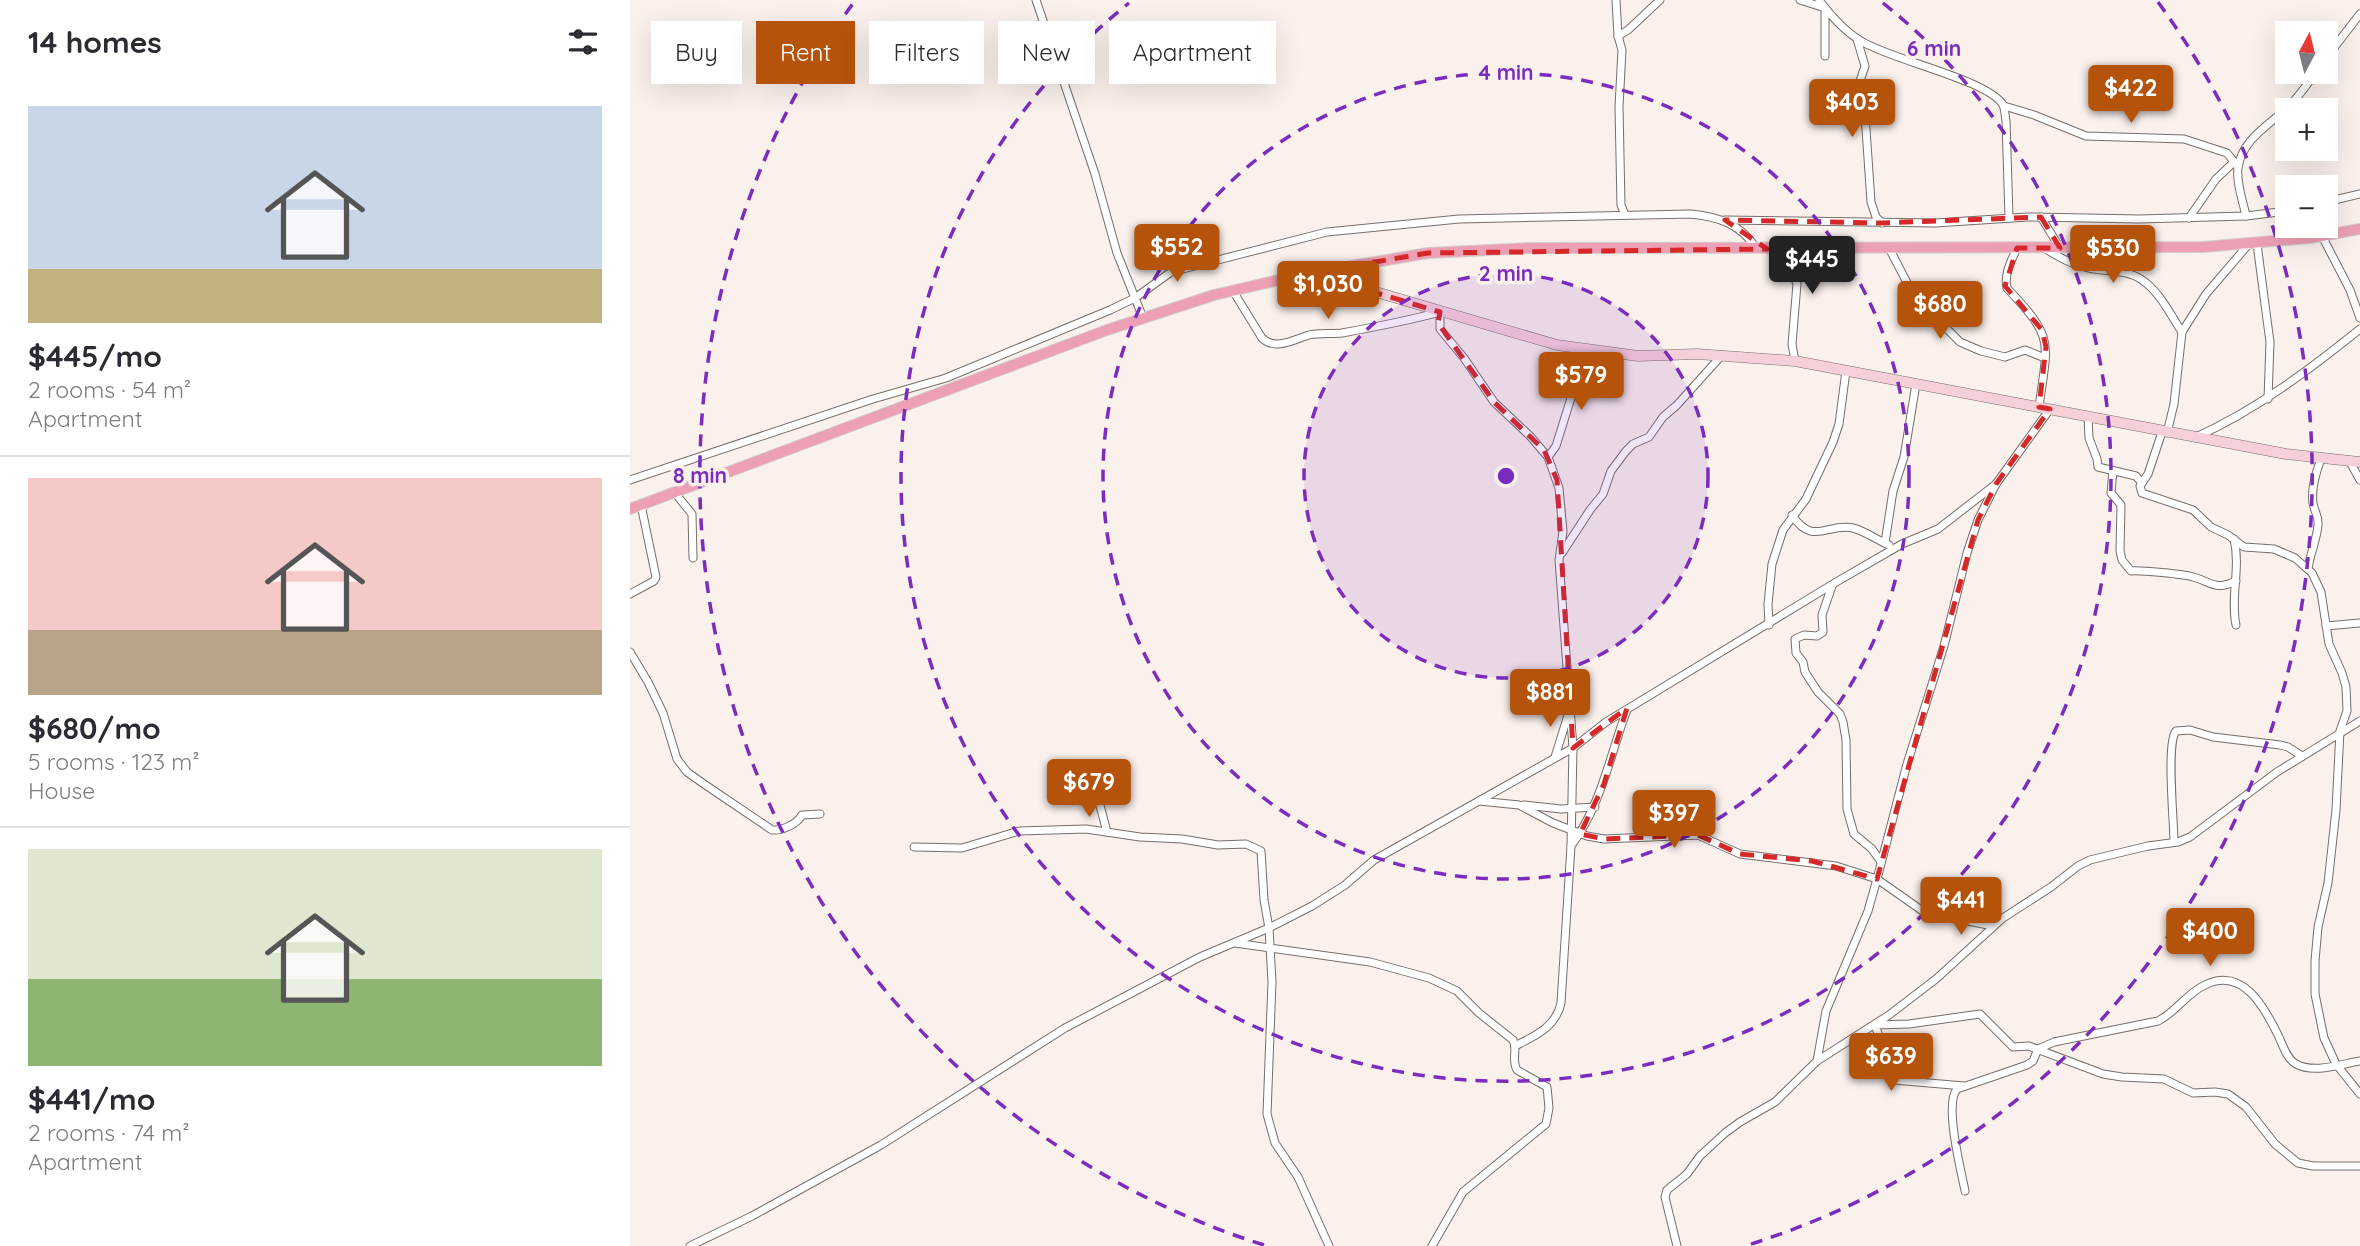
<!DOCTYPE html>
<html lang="en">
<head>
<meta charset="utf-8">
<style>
  :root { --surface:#fff; --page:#f7f7f7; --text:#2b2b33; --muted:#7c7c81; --line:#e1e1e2; --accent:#b45309 }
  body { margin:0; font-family:Quicksand,sans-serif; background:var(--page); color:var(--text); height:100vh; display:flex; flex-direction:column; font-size:26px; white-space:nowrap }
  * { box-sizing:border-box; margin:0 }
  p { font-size:23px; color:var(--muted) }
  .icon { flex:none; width:38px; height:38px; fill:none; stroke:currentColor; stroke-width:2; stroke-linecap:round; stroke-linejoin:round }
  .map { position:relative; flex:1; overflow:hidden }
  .details { display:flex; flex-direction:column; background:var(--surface); width:630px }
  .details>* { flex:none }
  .hud { position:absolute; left:21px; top:21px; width:665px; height:63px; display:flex; gap:14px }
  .needle { width:46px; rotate:7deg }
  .fabs { position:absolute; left:1645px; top:21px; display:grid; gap:14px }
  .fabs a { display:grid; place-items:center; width:63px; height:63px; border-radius:0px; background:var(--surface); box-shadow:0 7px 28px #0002; font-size:35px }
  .price { position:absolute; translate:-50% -60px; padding:0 16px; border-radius:7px; background:var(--accent); color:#fff; font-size:23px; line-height:46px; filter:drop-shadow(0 2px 4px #0008) }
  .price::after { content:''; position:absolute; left:50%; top:42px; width:21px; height:16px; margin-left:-10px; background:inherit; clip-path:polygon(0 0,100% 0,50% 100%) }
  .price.selected { background:#222; color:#fff }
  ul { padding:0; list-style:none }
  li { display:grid; align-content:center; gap:14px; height:371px; padding:0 28px }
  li+li { border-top:2px solid var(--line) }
  li span { display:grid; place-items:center; height:217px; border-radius:0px; color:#555 }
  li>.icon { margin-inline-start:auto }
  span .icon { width:126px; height:126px; fill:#fffc; stroke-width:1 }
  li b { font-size:30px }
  h2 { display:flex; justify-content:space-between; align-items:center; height:84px; padding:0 28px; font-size:30px }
  .pill { padding:0 24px; border-radius:0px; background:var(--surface); box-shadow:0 7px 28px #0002; font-size:24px; line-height:63px }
  .pill.selected { background:var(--accent); color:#fff }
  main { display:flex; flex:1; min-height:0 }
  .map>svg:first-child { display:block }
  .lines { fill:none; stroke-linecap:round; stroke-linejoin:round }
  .street-casing { stroke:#766e6a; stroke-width:9 }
  .secondary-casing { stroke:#766e6a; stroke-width:11 }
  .primary-casing { stroke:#d0cfcf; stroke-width:12 }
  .street { stroke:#fff; stroke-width:7 }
  .secondary { stroke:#f6d0d9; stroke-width:10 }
  .primary { stroke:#eda0b3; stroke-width:10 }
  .marked { fill:none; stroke:#d62828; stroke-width:5; stroke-dasharray:14 9; stroke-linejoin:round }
  .ring { fill:none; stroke:#7b2cbf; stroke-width:3.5; stroke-dasharray:12 9 }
  .centre { fill:#7b2cbf; stroke:#faf0ec; stroke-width:3.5 }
  .ring-label { font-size:21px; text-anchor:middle; font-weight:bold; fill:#7b2cbf; stroke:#faf0ec; stroke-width:7; stroke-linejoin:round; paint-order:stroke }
</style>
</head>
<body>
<main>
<section class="details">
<h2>14 homes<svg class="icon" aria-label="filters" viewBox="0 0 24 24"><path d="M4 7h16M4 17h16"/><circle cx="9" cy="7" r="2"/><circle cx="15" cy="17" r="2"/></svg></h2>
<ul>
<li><span style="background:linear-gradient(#c9d6e8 75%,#c2b280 0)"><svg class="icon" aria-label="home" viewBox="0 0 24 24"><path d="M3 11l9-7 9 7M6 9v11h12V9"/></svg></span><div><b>$445/mo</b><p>2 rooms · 54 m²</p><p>Apartment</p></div></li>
<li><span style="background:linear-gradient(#f6c9c9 70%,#b9a48a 0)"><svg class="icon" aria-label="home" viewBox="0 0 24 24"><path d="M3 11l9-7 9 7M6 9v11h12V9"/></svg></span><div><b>$680/mo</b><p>5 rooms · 123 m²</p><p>House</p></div></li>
<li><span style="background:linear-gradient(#dfe7d0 60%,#8fb573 0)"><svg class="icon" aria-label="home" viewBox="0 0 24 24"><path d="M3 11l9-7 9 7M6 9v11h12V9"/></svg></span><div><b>$441/mo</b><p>2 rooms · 74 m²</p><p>Apartment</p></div></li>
</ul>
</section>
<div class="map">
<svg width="1730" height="1246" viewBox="0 0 1730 1246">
  <rect width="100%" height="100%" fill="#faf0ec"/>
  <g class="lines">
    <defs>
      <g id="street">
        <polyline points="406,0 465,174 487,253 513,318"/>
        <polyline points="986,0 988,36"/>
        <polyline points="1170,0 1195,8 1195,56"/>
        <path d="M 1189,0 C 1201,16 1214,31 1231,41 C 1261,60 1359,80 1373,105 C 1375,109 1375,116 1376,121 L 1379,218"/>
        <polyline points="1227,39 1235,66 1229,84 1234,100 1241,202 1246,217 1252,223"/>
        <polyline points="1696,58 1730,14"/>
        <polyline points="1374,106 1404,115 1456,136 1554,139 1597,153 1608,167"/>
        <polyline points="1696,202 1730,194"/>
        <polyline points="995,215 991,205 989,107 992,50 988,36 998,30 1030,0"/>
        <path d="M 1616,216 C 1613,201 1606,183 1608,168 C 1612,137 1644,123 1663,102 C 1671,93 1679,82 1686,72"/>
        <polyline points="1411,217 1430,248"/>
        <polyline points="1559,218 1586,179 1604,162"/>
        <polyline points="1095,220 1305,223 1398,217 1509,219 1616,216 1657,211"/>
        <polyline points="1692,236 1720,290 1730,318"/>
        <polyline points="1627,244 1640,342 1638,399"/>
        <polyline points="1259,248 1284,296 1330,342 1351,351 1375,357 1395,350 1415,358"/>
        <path d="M 1387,248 C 1381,261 1374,274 1377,288 C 1425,339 1418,340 1409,407"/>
        <path d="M 1414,248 C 1429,257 1442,265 1459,268 C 1476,272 1497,269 1512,280 C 1530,292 1540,314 1552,332"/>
        <polyline points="1146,249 1160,266 1167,284 1162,344 1165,361"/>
        <path d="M 603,291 L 632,338 C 645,351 665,339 679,335 C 687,333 702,334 712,333 C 745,327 777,321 810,312 L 810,329 L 834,358 L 864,402 L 900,436 L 918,457 L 929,488 L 933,531 L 929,560 L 943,748 L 941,846 L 931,1003 C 926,1027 905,1036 885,1046"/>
        <polyline points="1458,417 1459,438 1467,459 1468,467 1506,476 1512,483"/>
        <polyline points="1532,432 1518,474 1510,486 1512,493 1563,510 1581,527 1598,535 1614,547 1644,549 1665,558 1682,573 1691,592 1699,644 1712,673 1716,687 1717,711 1710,731 1706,810 1698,883 1688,927 1685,961 1685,994 1694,1038 1706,1064 1730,1094"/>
        <polyline points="1537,433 1544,404 1552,332 1576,294 1618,245"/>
        <path d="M 1566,437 C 1626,410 1679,370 1730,329"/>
        <polyline points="918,457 926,446 956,350"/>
        <polyline points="1720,462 1730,480"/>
        <path d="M 1483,471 L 1481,493 L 1491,505 L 1490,551 L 1492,560 L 1501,571 C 1509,570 1554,574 1563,577 C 1582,582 1585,591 1606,581"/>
        <path d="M 0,480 L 243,399 L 316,378 L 480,310 L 505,298 L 541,272 L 697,232 L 829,219 L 1061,214 C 1090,217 1110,224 1126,248"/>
        <polyline points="45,493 62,514 63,558"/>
        <path d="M 1162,515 C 1183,547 1198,522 1223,528 C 1235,531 1247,540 1259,545"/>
        <path d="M 1604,539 C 1611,568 1600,597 1606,625"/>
        <polyline points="1255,543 1263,491 1274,457 1286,384"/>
        <polyline points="932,553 960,510 973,494 981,471 996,451 1003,444 1019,437 1033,417 1047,405 1092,355"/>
        <path d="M 1678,569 C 1680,554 1687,539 1688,525 C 1689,516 1684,511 1683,503 C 1681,489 1686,472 1691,459"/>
        <polyline points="1202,586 1192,615 1193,632 1187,636 1174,635 1165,639 1166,653 1173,662 1175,672 1188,692 1210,714 1213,722 1216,740 1217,809 1224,834 1242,849 1251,862"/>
        <polyline points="0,594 24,581 26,577 11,505"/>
        <polyline points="1139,625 1138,604 1142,564 1153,530 1176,499 1203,442 1209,424 1216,371"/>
        <polyline points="1696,626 1730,623"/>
        <path d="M 0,652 L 18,682 L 33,713 L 47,759 L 57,772 L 74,784 L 142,830 C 152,831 167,824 172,815 L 190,814"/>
        <polyline points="925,757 938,715"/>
        <polyline points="468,798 477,832"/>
        <polyline points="849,801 889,805 923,823 957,836 974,839 1068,835 1110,854 1206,866 1247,879 1294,912 1363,926"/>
        <polyline points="894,805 931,809 965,807"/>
        <path d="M 1544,842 C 1544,822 1536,743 1546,731 L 1560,730 L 1583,737 L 1650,745 L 1658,747 L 1672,756"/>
        <path d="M 941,846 C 972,804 979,757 997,710"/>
        <polyline points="284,847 332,848 389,831 456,829 510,837 552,839 588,845 616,844 631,851 634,900 639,928 642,982 637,1114 645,1143 668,1177 699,1246"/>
        <path d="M 605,943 L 740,962 L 799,978 L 827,991 L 849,1013 L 883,1040 C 888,1049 881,1060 887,1070 L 917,1087 L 919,1108 L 916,1124 L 833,1192 L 802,1246"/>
        <polyline points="1187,1061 1196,1011 1238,911 1247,879 1277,764 1314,646 1337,553 1348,520 1366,484 1420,409"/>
        <polyline points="1334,1086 1264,1080 1245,1025 1279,1024 1350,1014 1383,1047 1399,1046 1473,1074 1492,1077 1534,1079 1563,1093 1585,1092 1598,1094 1616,1107 1645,1144 1668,1163 1683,1166 1730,1166"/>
        <path d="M 1335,1191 C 1331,1170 1314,1104 1327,1089 L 1397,1065 L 1403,1061 L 1408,1049 L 1424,1042 L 1528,1021 C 1546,1012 1557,993 1575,985 C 1613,966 1635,1008 1649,1037 C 1653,1046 1657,1059 1666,1064 C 1684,1074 1711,1064 1730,1061"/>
        <polyline points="60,1246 122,1216 251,1145 435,1028 570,957 639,928 682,906 715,885 744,860 943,748 976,722 1208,581 1272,544 1308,529 1366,484"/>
        <polyline points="1047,1246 1035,1197 1037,1190 1057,1174 1070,1156 1095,1133 1110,1122 1145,1102 1187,1061 1259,1015 1306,979 1373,918 1421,887 1448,866 1460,860 1518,846 1548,842 1560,837 1647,772 1730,721"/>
      </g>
      <polyline id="secondary" points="681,273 927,345 1008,356 1067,354 1165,361 1656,454 1730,462"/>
      <polyline id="primary" points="0,509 477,330 584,295 680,273 798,253 900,248 1573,247 1680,238 1730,229"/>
    </defs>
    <!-- street casing -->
    <use href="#street" class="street-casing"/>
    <!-- secondary casing -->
    <use href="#secondary" class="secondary-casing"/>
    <!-- primary casing -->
    <use href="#primary" class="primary-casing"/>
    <!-- street -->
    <use href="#street" class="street"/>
    <!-- secondary -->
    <use href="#secondary" class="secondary"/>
    <!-- primary -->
    <use href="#primary" class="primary"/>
  </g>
  <!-- marked area -->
  <path class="marked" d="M 1411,217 L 1430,248 L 1387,248 L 1375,286 L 1412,330 L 1416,347 L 1409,407 L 1420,409 L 1366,484 L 1348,520 L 1247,879 L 1182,861 L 1110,854 L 1068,835 L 974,839 L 950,834 L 974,784 L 997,708 L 943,748 L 927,480 L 914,450 L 864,402 L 808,323 L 810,312 L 680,273 L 798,253 L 1137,249 L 1095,220 L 1252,223 Z"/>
  <!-- distance rings -->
  <circle cx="876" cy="476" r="202" fill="#7b2cbf" fill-opacity=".12"/>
  <g class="ring">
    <circle cx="876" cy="476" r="202"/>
    <circle cx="876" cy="476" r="403"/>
    <path d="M1253 3A605 605 0 1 1 499 3"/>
    <path d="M634 1245A806 806 0 0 1 224 2M1528 2A806 806 0 0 1 1118 1245"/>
  </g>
  <circle cx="876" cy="476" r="10" class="centre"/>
  <g class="ring-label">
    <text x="1304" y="56">6 min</text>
    <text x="876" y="80">4 min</text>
    <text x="876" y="281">2 min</text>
    <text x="70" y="483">8 min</text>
  </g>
</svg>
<div class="fabs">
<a><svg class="needle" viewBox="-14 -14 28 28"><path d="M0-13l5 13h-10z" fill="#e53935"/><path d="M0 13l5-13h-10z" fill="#7c7c81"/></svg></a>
<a>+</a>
<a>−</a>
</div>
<b class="price" style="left:1501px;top:125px">$422</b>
<b class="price" style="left:1222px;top:139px">$403</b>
<b class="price" style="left:547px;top:284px">$552</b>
<b class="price" style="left:1483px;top:285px">$530</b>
<b class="price selected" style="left:1182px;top:296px">$445</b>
<b class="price" style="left:698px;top:321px">$1,030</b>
<b class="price" style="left:1310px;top:341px">$680</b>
<b class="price" style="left:951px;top:412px">$579</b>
<b class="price" style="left:920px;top:729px">$881</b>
<b class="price" style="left:459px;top:819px">$679</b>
<b class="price" style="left:1044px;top:850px">$397</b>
<b class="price" style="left:1331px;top:937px">$441</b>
<b class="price" style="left:1580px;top:968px">$400</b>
<b class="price" style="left:1261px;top:1093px">$639</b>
<div class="hud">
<a class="pill">Buy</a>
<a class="pill selected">Rent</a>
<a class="pill">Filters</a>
<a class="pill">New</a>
<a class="pill">Apartment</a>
</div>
</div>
</main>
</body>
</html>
